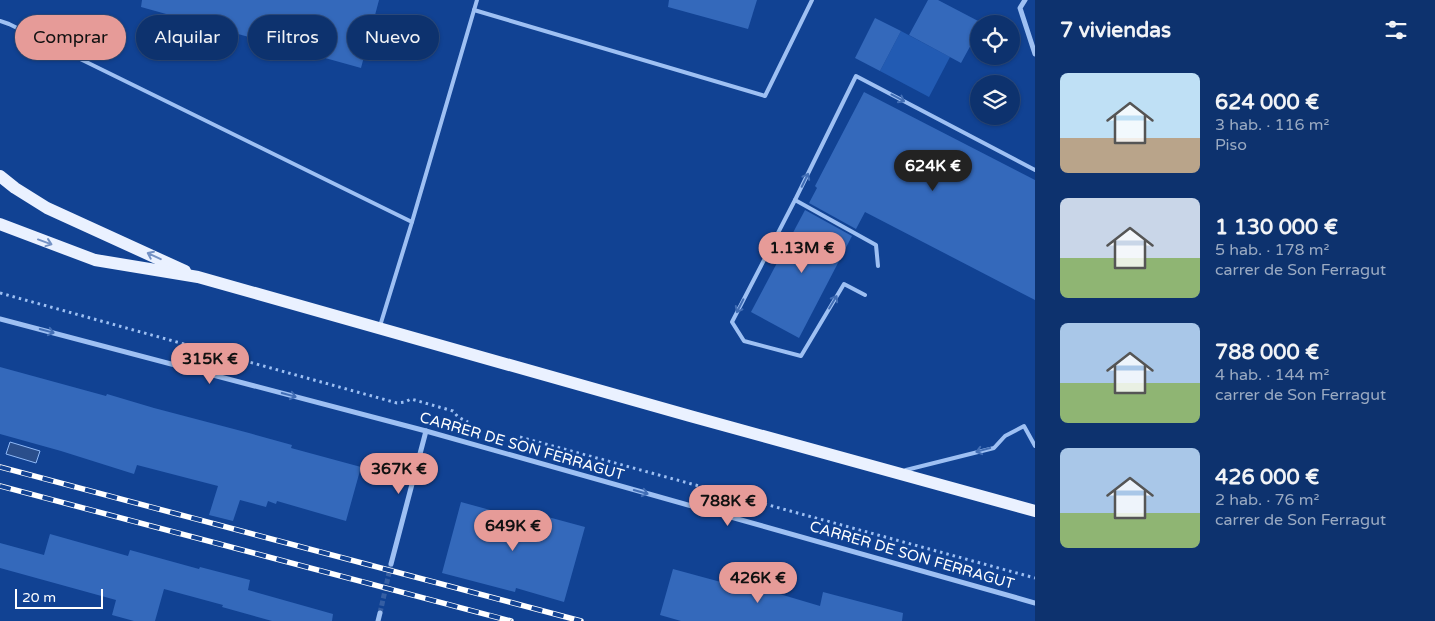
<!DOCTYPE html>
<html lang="es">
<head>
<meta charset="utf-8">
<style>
  :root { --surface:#0d326e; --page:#1b3e76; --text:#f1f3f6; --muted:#9aaac2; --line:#2d4d81; --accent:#e69b98 }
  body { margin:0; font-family:"Varela Round",sans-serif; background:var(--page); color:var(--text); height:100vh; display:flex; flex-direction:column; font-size:19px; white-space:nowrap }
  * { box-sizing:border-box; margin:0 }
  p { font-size:16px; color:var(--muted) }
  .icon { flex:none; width:28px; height:28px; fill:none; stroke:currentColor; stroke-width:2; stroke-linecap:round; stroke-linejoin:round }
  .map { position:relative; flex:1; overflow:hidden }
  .side { display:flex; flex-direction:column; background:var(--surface); width:400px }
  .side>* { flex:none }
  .banner { position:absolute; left:15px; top:15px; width:475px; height:45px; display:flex; gap:10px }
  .controls { position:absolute; left:970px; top:15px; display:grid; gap:10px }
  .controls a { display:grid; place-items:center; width:50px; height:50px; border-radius:50%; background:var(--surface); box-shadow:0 1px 4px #0004,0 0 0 1px var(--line); font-size:25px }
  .scale { position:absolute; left:15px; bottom:12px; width:88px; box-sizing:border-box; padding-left:5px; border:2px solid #fff; border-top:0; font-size:14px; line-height:18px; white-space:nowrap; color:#fff; -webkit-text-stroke:4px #114293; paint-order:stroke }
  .price { position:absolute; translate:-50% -42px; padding:0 11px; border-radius:18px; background:var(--accent); color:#111; font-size:16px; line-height:32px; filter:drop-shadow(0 1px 2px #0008) }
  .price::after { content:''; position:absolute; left:50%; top:30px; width:15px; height:11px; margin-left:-8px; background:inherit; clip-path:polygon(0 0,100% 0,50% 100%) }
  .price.active { background:#222; color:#fff }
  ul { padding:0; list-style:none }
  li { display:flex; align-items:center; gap:15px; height:125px; padding:0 25px }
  li span { display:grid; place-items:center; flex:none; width:140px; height:100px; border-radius:8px; color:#555 }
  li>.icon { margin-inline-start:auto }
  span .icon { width:60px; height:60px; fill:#fffc; stroke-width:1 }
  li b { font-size:21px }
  h2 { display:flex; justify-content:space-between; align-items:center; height:60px; padding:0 25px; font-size:21px }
  .tag { padding:0 18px; border-radius:22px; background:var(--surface); box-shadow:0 1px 4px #0004,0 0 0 1px var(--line); font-size:18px; line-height:45px }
  .tag.active { background:var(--accent); color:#111 }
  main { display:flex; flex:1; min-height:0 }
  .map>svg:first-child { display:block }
  .green { fill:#225bb3 }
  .water { fill:#2a4e8b; stroke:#8fb9f7 }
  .building { fill:#3469bb }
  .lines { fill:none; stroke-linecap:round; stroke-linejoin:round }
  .street-tunnel { stroke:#355ea3; stroke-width:5; stroke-dasharray:5 2.5; stroke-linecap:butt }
  .path { stroke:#9ec0f3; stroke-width:3; stroke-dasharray:2.5 4; stroke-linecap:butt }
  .lane { stroke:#9ec0f3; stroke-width:4 }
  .street { stroke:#9ec0f3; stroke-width:5 }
  .primary { stroke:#eaf1ff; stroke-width:12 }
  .rail-casing { stroke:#fff; stroke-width:5.5 }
  .rail { stroke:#114293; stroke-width:4; stroke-dasharray:11; stroke-linecap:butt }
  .oneway { stroke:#426eb5 }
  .oneway2 { stroke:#7391c4 }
  .labels { text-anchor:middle; stroke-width:5; stroke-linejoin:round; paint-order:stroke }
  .street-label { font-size:15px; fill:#fff; stroke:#114293 }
</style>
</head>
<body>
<main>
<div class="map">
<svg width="1035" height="621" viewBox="0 0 1035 621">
  <rect width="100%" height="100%" fill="#114293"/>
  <!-- green -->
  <polygon class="green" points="901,31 950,57 929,97 880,71"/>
  <!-- water -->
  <polygon class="water" points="10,442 40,451 36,463 6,454"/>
  <!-- building -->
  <g class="building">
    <polygon points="142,0 379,0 361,68 141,7"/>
    <polygon points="669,0 757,0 748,29 668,7"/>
    <polygon points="928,0 938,0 982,23 979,24 979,30 961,63 909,35"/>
    <polygon points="875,18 901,31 880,71 855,58"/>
    <polygon points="864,92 1035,180 1035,300 865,212 856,229 809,203 817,188 815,186"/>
    <polygon points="805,210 852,236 799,338 751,312"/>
    <polygon points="0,367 106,396 107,394 154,408 249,433 292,445 291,448 361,467 346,521 277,501 276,504 268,501 266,507 240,500 233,521 209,515 218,486 137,465 134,474 61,451 0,434"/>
    <polygon points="461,502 545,525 548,517 585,527 564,602 516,588 515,592 442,573"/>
    <polygon points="50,534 128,556 130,550 199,569 200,567 250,580 248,590 333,614 332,621 272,621 222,607 223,605 164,589 155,621 134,621 112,615 116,600 0,568 0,543 44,555"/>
    <polygon points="673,569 765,594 766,590 820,606 823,592 903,613 902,621 681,621 660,615"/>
  </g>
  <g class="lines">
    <!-- street-tunnel -->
    <polyline class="street-tunnel" points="380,613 391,564"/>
    <!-- path -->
    <g class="path">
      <polyline points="0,293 397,403 405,402 411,399 453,411 458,417 468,422"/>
      <polyline points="520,437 1035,578"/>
    </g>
    <!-- lane -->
    <g class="lane">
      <polyline points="474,10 765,96 812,0"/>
      <polyline points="0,21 9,24 412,222 380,326"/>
      <polyline points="795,200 732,322 744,341 801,356 844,284 865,295"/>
      <polyline points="412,222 477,0"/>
      <polyline points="878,266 876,245 795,200 856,76 1035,170"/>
      <polyline points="906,470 994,448 1005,436 1024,426 1035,446"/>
    </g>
    <!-- street -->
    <g class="street">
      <polyline points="1025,0 1020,8 1035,54"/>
      <polyline points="0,319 426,431 1035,603"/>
      <polyline points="391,564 426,431"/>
      <polyline points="378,621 380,613"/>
    </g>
    <!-- primary -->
    <g class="primary">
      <polyline points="0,176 15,188 47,208 185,271"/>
      <polyline points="0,224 95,260 198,277 690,416 1035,511"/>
    </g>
    <defs>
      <g id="rail">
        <polyline points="0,467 581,621"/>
        <polyline points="0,486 511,621"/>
      </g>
    </defs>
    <!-- rail casing -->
    <use href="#rail" class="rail-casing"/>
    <!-- rail -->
    <use href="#rail" class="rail"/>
  </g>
  <!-- one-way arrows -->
  <defs><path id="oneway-shaft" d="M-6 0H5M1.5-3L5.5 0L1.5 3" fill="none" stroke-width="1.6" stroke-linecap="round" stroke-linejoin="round" transform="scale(1.25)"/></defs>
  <g class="oneway">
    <use href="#oneway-shaft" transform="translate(898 98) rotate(28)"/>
    <use href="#oneway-shaft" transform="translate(805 180) rotate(-64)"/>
    <use href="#oneway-shaft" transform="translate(833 302) rotate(-59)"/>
    <use href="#oneway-shaft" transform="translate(740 306) rotate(117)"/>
    <use href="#oneway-shaft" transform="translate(47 331) rotate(15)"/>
    <use href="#oneway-shaft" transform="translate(289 395) rotate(15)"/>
    <use href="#oneway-shaft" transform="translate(983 450) rotate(165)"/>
    <use href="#oneway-shaft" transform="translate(641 492) rotate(16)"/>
  </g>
  <g class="oneway2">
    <use href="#oneway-shaft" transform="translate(45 242) rotate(20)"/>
    <use href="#oneway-shaft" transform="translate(154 256) rotate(-155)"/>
  </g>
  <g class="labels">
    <!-- street labels -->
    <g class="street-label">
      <text transform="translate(522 446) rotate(16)" y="5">CARRER DE SON FERRAGUT</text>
      <text transform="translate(912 555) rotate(16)" y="5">CARRER DE SON FERRAGUT</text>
    </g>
  </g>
</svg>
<div class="controls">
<a><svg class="icon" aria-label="locate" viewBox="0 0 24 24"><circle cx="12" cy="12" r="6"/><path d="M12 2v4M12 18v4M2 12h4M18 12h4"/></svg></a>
<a><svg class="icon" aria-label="layers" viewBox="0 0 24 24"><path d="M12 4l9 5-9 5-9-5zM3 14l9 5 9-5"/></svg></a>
</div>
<div class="scale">20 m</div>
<b class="price active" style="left:933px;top:192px">624K €</b>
<b class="price" style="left:802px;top:274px">1.13M €</b>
<b class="price" style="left:210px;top:385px">315K €</b>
<b class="price" style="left:399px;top:495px">367K €</b>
<b class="price" style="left:728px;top:527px">788K €</b>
<b class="price" style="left:513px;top:552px">649K €</b>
<b class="price" style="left:758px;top:604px">426K €</b>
<div class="banner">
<a class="tag active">Comprar</a>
<a class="tag">Alquilar</a>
<a class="tag">Filtros</a>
<a class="tag">Nuevo</a>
</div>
</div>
<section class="side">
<h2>7 viviendas<svg class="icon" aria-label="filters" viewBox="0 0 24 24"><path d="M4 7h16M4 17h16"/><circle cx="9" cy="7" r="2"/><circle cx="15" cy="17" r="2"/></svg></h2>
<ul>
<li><span style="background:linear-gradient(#bfe0f5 65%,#b9a48a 0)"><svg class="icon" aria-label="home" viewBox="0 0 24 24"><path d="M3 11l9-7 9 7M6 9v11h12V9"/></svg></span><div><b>624 000 €</b><p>3 hab. · 116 m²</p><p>Piso</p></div></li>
<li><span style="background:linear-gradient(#c9d6e8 60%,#8fb573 0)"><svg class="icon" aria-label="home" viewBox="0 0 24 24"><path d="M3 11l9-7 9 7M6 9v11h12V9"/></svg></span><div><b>1 130 000 €</b><p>5 hab. · 178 m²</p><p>carrer de Son Ferragut</p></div></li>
<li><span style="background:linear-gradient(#a9c7e8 60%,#8fb573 0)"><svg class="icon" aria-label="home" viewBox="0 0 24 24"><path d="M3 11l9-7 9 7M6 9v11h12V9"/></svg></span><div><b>788 000 €</b><p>4 hab. · 144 m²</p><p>carrer de Son Ferragut</p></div></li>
<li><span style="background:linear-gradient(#a9c7e8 65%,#8fb573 0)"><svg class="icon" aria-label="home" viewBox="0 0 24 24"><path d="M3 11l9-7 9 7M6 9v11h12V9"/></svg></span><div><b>426 000 €</b><p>2 hab. · 76 m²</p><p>carrer de Son Ferragut</p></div></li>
</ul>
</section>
</main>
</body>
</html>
